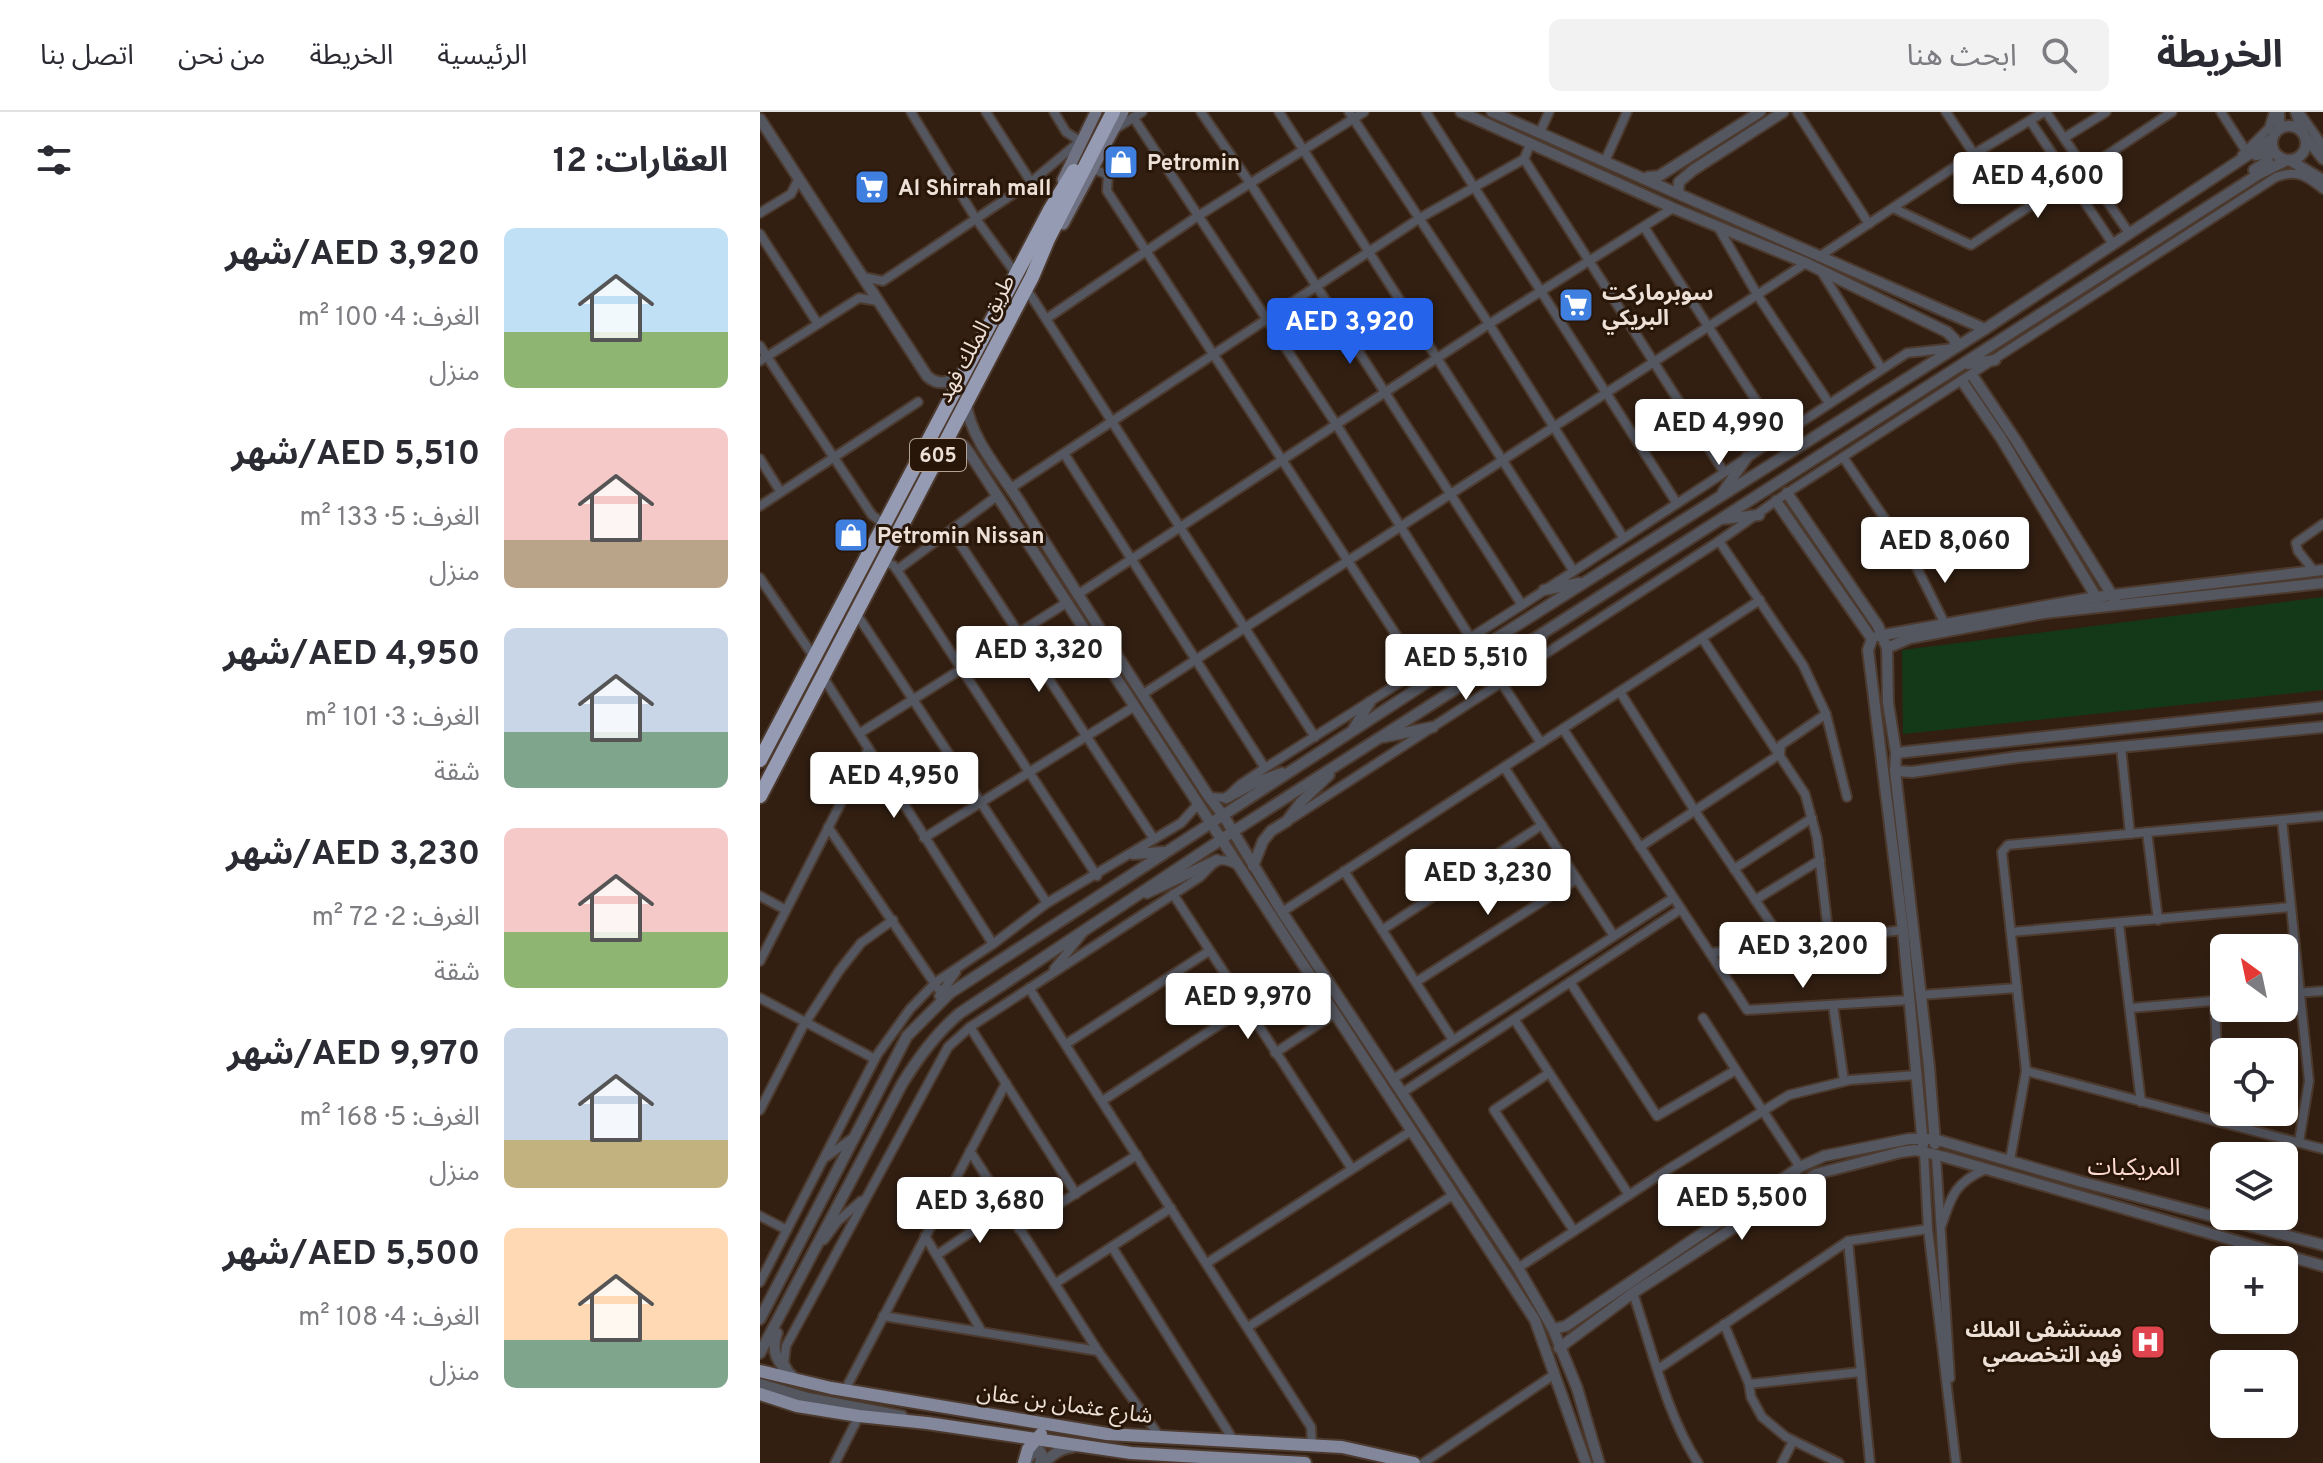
<!DOCTYPE html>
<html lang="ar">
<head>
<meta charset="utf-8">
<style>
  :root { --surface:#fff; --page:#f2f2f3; --text:#2b2b33; --muted:#7c7c81; --line:#e1e1e2; --accent:#2563eb }
  body { margin:0; font-family:Overpass,"Noto Sans Arabic",sans-serif; background:var(--page); color:var(--text); direction:rtl; height:100vh; display:flex; flex-direction:column; font-size:30px; white-space:nowrap }
  * { box-sizing:border-box; margin:0 }
  p { font-size:26px; color:var(--muted) }
  .icon { flex:none; width:44px; height:44px; fill:none; stroke:currentColor; stroke-width:2; stroke-linecap:round; stroke-linejoin:round }
  .map { position:relative; flex:1; overflow:hidden; direction:ltr }
  .panel { display:flex; flex-direction:column; background:var(--surface); width:760px }
  .panel>* { flex:none }
  .needle { width:52px; rotate:327deg }
  .tools { position:absolute; left:1450px; top:822px; display:grid; gap:16px }
  .tools a { display:grid; place-items:center; width:88px; height:88px; border-radius:12px; background:var(--surface); box-shadow:0 8px 32px #0002; font-size:40px }
  .price { position:absolute; translate:-50% -68px; padding:0 18px; border-radius:8px; background:#fff; color:#222; font-size:26px; line-height:52px; filter:drop-shadow(0 2px 4px #0008) }
  .price::after { content:''; position:absolute; left:50%; top:48px; width:24px; height:18px; margin-left:-12px; background:inherit; clip-path:polygon(0 0,100% 0,50% 100%) }
  .price.on { background:var(--accent); color:#fff }
  ul { padding:0; list-style:none }
  li { display:flex; align-items:center; gap:24px; height:200px; padding:0 32px }
  li span { display:grid; place-items:center; flex:none; width:224px; height:160px; border-radius:12px; color:#555 }
  li>.icon { margin-inline-start:auto }
  span .icon { width:96px; height:96px; fill:#fffc; stroke-width:1 }
  li b { font-size:34px }
  h2 { display:flex; justify-content:space-between; align-items:center; height:96px; padding:0 32px; font-size:34px }
  header { display:flex; align-items:center; gap:48px; box-sizing:border-box; height:112px; padding:0 40px; background:var(--surface); border-bottom:2px solid var(--line) }
  header strong { font-size:38px }
  nav { display:flex; gap:44px; margin-inline-start:auto; font-size:28px }
  .search { width:560px; height:72px; background:var(--page); display:flex; align-items:center; gap:20px; box-sizing:border-box; padding:0 28px; border-radius:12px; color:var(--muted); font-size:30px }
  main { display:flex; flex:1; min-height:0 }
  .map>svg:first-child { display:block }
  .green { fill:#133918 }
  .lines { fill:none; stroke-linecap:round; stroke-linejoin:round }
  .minor-casing { stroke:#4c3a2e; stroke-width:12 }
  .tertiary-casing { stroke:#4c3a2e; stroke-width:14 }
  .secondary-casing { stroke:#4c3a2e; stroke-width:15 }
  .primary-casing { stroke:#4c3a2e; stroke-width:16 }
  .motorway-casing { stroke:#4c3a2e; stroke-width:18 }
  .minor { stroke:#545660; stroke-width:8 }
  .tertiary { stroke:#545660; stroke-width:10 }
  .secondary { stroke:#6f7282; stroke-width:11 }
  .primary { stroke:#83879c; stroke-width:12 }
  .motorway { stroke:#969bb4; stroke-width:14 }
  .labels { text-anchor:middle; stroke-width:6; stroke-linejoin:round; paint-order:stroke }
  .shield { fill:#281608; stroke:#b2a399; stroke-width:2 }
  .shield-label { font-size:20px; font-weight:bold; fill:#ede0d7 }
  .poi-label { font-size:22px; font-weight:bold; fill:#ede0d7; stroke:#281608; text-anchor:start }
  .street-label { font-size:22px; fill:#ede0d7; stroke:#281608 }
  .neighbourhood-label { font-size:24px; fill:#fddbd1; stroke:#281608 }
</style>
</head>
<body>
<header>
<strong>الخريطة</strong>
<div class="search"><svg class="icon" aria-label="search" viewBox="0 0 24 24"><circle cx="10" cy="10" r="6"/><path d="M15 15l6 6"/></svg>ابحث هنا</div>
<nav><a>الرئيسية</a><a>الخريطة</a><a>من نحن</a><a>اتصل بنا</a></nav>
</header>
<main>
<div class="map">
<svg width="1563" height="1351" viewBox="0 0 1563 1351">
  <rect width="100%" height="100%" fill="#321f12"/>
  <!-- green -->
  <polygon class="green" points="1563,485 1563,578 1143,622 1142,538"/>
  <g class="lines">
    <defs>
      <g id="minor">
        <polyline points="151,0 216,107 256,162"/>
        <polyline points="226,0 271,70"/>
        <polyline points="441,0 490,71 762,493"/>
        <polyline points="519,0 813,458"/>
        <polyline points="589,0 729,212 863,425"/>
        <polyline points="666,0 916,390"/>
        <polyline points="1037,0 1109,112"/>
        <polyline points="1186,0 1214,42"/>
        <polyline points="1286,0 1369,121"/>
        <polyline points="1461,0 1486,39"/>
        <polyline points="1539,0 1563,34"/>
        <polyline points="373,5 576,312 710,525"/>
        <polyline points="1271,10 1353,132"/>
        <polyline points="355,17 382,0"/>
        <polyline points="780,20 789,0"/>
        <polyline points="1304,26 1346,0"/>
        <polyline points="1482,43 1509,16 1514,0"/>
        <polyline points="764,47 964,360"/>
        <polyline points="845,49 867,0"/>
        <polyline points="333,57 348,63 347,79 659,558"/>
        <polyline points="1133,96 1211,133 1412,0"/>
        <polyline points="0,101 31,82 38,68"/>
        <polyline points="884,115 1019,324"/>
        <polyline points="958,115 998,184 1069,291"/>
        <polyline points="0,122 58,212"/>
        <polyline points="1060,144 1214,42 1284,0"/>
        <polyline points="1061,159 1122,257"/>
        <polyline points="103,165 123,169 271,70 320,29 306,20 294,0"/>
        <polyline points="266,176 555,625"/>
        <polyline points="286,207 438,104 604,0"/>
        <polyline points="0,234 112,403 124,412"/>
        <polyline points="0,249 99,186 118,189"/>
        <polyline points="305,343 505,656"/>
        <polyline points="1083,345 1154,450 1165,448 1218,412"/>
        <polyline points="0,347 20,379"/>
        <polyline points="251,376 660,106 764,47 770,33"/>
        <polyline points="0,394 158,290"/>
        <polyline points="191,418 394,727"/>
        <polyline points="959,429 1043,553 1066,602 1087,685"/>
        <polyline points="123,450 133,453 137,458 337,764"/>
        <polyline points="1154,450 1185,512"/>
        <polyline points="137,458 237,384"/>
        <polyline points="1554,459 1538,439 1536,431 1563,412"/>
        <polyline points="0,466 54,545"/>
        <polyline points="317,483 729,212 913,96"/>
        <polyline points="96,501 287,791"/>
        <polyline points="942,526 1045,682 1057,726 1069,827"/>
        <polyline points="63,565 233,832"/>
        <polyline points="741,570 781,631"/>
        <polyline points="860,580 935,699 1025,832"/>
        <polyline points="383,582 1046,151"/>
        <polyline points="803,617 950,841 1143,818"/>
        <polyline points="100,621 306,491"/>
        <polyline points="1361,635 1370,722"/>
        <polyline points="744,655 854,824"/>
        <polyline points="449,685 466,686 481,672 505,656 762,493 1147,241 1194,236"/>
        <path d="M 531,707 L 959,429 L 1027,381 L 1516,65 C 1537,57 1547,64 1563,77"/>
        <polyline points="1522,708 1549,969 1539,1030"/>
        <polyline points="68,715 181,881"/>
        <polyline points="1387,720 1398,808"/>
        <polyline points="164,726 375,594"/>
        <polyline points="880,735 1020,642 1021,633 1066,602"/>
        <polyline points="974,757 1052,706"/>
        <polyline points="584,759 693,928"/>
        <polyline points="413,782 592,1057"/>
        <polyline points="0,784 26,798"/>
        <polyline points="995,788 1060,748"/>
        <polyline points="522,800 1000,488"/>
        <polyline points="1359,812 1381,990"/>
        <polyline points="622,818 782,713"/>
        <polyline points="1251,820 1530,795"/>
        <polyline points="950,841 987,898 1150,888"/>
        <polyline points="0,849 108,638"/>
        <polyline points="294,857 323,821"/>
        <polyline points="656,870 817,767"/>
        <polyline points="810,870 897,1004 976,958 1040,1055"/>
        <polyline points="269,876 551,1315 552,1333"/>
        <polyline points="1524,882 1563,879"/>
        <polyline points="1161,883 1257,876"/>
        <polyline points="179,884 196,860"/>
        <polyline points="0,886 115,947"/>
        <polyline points="1455,889 1459,1009"/>
        <polyline points="1073,893 1084,969"/>
        <polyline points="1371,896 1464,888"/>
        <polyline points="943,906 976,958"/>
        <polyline points="754,907 869,1083"/>
        <polyline points="210,915 316,1082"/>
        <polyline points="306,932 449,839"/>
        <polyline points="515,941 574,902"/>
        <polyline points="1266,959 1563,1037"/>
        <polyline points="789,961 734,998 814,1119"/>
        <polyline points="633,967 913,786"/>
        <polyline points="642,981 921,797"/>
        <polyline points="342,989 485,896"/>
        <polyline points="0,998 42,916 79,859 101,831 133,808"/>
        <polyline points="210,1039 338,1239 400,1325"/>
        <polyline points="1164,1040 1168,1117 1196,1351"/>
        <polyline points="1176,1042 1190,1266"/>
        <polyline points="66,1045 94,1025"/>
        <polyline points="1250,1048 1266,959 1242,740 1248,733 1563,704"/>
        <polyline points="0,1104 27,1118"/>
        <path d="M 1182,1112 C 1192,1082 1196,1070 1226,1057"/>
        <polyline points="259,1117 377,1043"/>
        <polyline points="165,1124 222,1220"/>
        <polyline points="64,1128 78,1109 101,1089"/>
        <polyline points="1088,1129 1110,1351"/>
        <polyline points="352,1135 474,1329"/>
        <polyline points="177,1143 246,1096"/>
        <polyline points="447,1151 651,1019"/>
        <polyline points="758,1156 907,1058 1029,983 1090,968 1157,963"/>
        <polyline points="0,1170 117,943 150,897 176,870 233,832 287,791 421,711 439,691"/>
        <polyline points="296,1171 411,1096"/>
        <path d="M 873,1181 C 892,1237 906,1301 938,1351"/>
        <polyline points="123,1204 338,1239"/>
        <polyline points="964,1212 989,1272 991,1285 1002,1305 1026,1325 1079,1351"/>
        <polyline points="488,1215 693,1083"/>
        <polyline points="898,1257 1088,1129 1168,1117"/>
        <path d="M 28,1258 L 24,1251 L 26,1234 L 188,935 L 210,915 L 440,765 C 454,751 457,742 477,753"/>
        <polyline points="989,1272 1101,1260"/>
        <polyline points="85,1278 246,971"/>
        <polyline points="75,1351 99,1304"/>
        <polyline points="663,1351 795,1262"/>
        <polyline points="1022,1351 1033,1329"/>
      </g>
      <g id="tertiary">
        <polyline points="701,0 913,96 1046,151 1187,220 1195,228 1194,236"/>
        <polyline points="732,0 1225,217"/>
        <polyline points="1536,0 1542,18"/>
        <path d="M 0,7 L 167,264 C 179,275 190,270 202,262"/>
        <circle cx="1529" cy="31" r="17"/>
        <polyline points="1519,17 1519,0"/>
        <polyline points="1547,27 1563,47"/>
        <polyline points="1531,49 1563,68"/>
        <polyline points="1494,58 1508,49 1507,41 1496,43"/>
        <polyline points="888,65 899,64 1000,0"/>
        <polyline points="918,81 919,70 933,58 1023,0"/>
        <polyline points="1208,252 1235,248"/>
        <polyline points="1212,263 1257,330 1355,488"/>
        <polyline points="1202,269 1241,326 1338,488"/>
        <path d="M 206,291 C 210,326 242,362 261,392 C 322,491 386,588 449,685 L 463,703 L 522,800 L 758,1156 L 793,1217 L 817,1276 L 839,1351"/>
        <polyline points="182,338 196,331 204,334 210,342 775,1208 826,1351"/>
        <polyline points="963,380 987,345"/>
        <polyline points="1027,381 1118,514 1127,536 1128,591 1136,641 1135,659 1169,955 1175,1032"/>
        <polyline points="1016,389 1112,527 1108,538 1143,818 1163,1033"/>
        <polyline points="962,407 999,403"/>
        <polyline points="784,478 819,471"/>
        <polyline points="1118,524 1336,485 1563,458"/>
        <polyline points="1127,536 1150,526 1284,501 1563,471"/>
        <polyline points="760,559 782,524"/>
        <polyline points="594,616 610,590"/>
        <polyline points="624,625 673,615"/>
        <polyline points="1136,641 1563,595"/>
        <polyline points="1135,659 1152,660 1258,645 1563,615"/>
        <polyline points="466,686 494,671 522,661"/>
        <polyline points="373,742 403,740"/>
        <polyline points="493,754 503,729 511,719 527,709 541,690 569,663"/>
        <polyline points="387,781 457,748"/>
        <polyline points="0,1207 147,924 190,881 683,560 1225,217 1512,27"/>
        <polyline points="793,1217 806,1214 1040,1055 1064,1044 1149,1027 1174,1027 1322,1070 1563,1133"/>
        <path d="M 17,1221 C 10,1240 18,1251 32,1264"/>
        <polyline points="799,1236 873,1181 1056,1062 1141,1040 1155,1038 1185,1045 1563,1154"/>
        <path d="M 0,1241 L 142,972 C 158,946 176,921 200,901 L 474,719 L 1499,62 L 1525,49"/>
        <polyline points="0,1272 48,1286 142,1304"/>
        <polyline points="266,1351 271,1342 280,1339 282,1343 280,1351"/>
        <path d="M 285,1351 C 293,1341 301,1336 313,1335"/>
      </g>
      <g id="secondary">
        <polyline points="303,68 336,0"/>
        <polyline points="303,112 363,0"/>
      </g>
      <g id="primary">
        <polyline points="0,1259 71,1276 347,1322 582,1335 654,1351"/>
        <polyline points="0,1282 37,1294 99,1304 167,1311 371,1341 545,1351"/>
        <polyline points="264,1351 268,1337 281,1322"/>
      </g>
      <g id="motorway">
        <polyline points="0,648 290,98 314,59"/>
        <polyline points="0,684 272,165 288,127 353,0"/>
      </g>
    </defs>
    <!-- minor casing -->
    <use href="#minor" class="minor-casing"/>
    <!-- tertiary casing -->
    <use href="#tertiary" class="tertiary-casing"/>
    <!-- secondary casing -->
    <use href="#secondary" class="secondary-casing"/>
    <!-- primary casing -->
    <use href="#primary" class="primary-casing"/>
    <!-- motorway casing -->
    <use href="#motorway" class="motorway-casing"/>
    <!-- minor -->
    <use href="#minor" class="minor"/>
    <!-- tertiary -->
    <use href="#tertiary" class="tertiary"/>
    <!-- secondary -->
    <use href="#secondary" class="secondary"/>
    <!-- primary -->
    <use href="#primary" class="primary"/>
    <!-- motorway -->
    <use href="#motorway" class="motorway"/>
  </g>
  <!-- icons -->
  <defs>
    <symbol id="shop-square" viewBox="-11 -11 22 22"><rect x="-9" y="-9" width="18" height="18" rx="4" fill="#3f7fe0" stroke="#281608"/><path d="M-5-2.5h2.3a2.7 3.5 0 0 1 5.4 0H5L5.5 6h-11ZM-1.5-2.5h3a1.5 2.3 0 0 0-3 0Z" fill="#fff"/></symbol>
    <symbol id="supermarket-square" viewBox="-11 -11 22 22"><rect x="-9" y="-9" width="18" height="18" rx="4" fill="#3f7fe0" stroke="#281608"/><path d="M-6-5.5h2.5l.6 2H6L4.5 2H-2.5L-4.4-4H-6ZM-1.5 3.2a1.3 1.3 0 1 0 .1 0ZM3 3.2a1.3 1.3 0 1 0 .1 0Z" fill="#fff"/></symbol>
    <symbol id="hospital-square" viewBox="-11 -11 22 22"><rect x="-9" y="-9" width="18" height="18" rx="4" fill="#e0444e" stroke="#281608"/><path d="M-5-5h3v3.5h4V-5h3V5h-3V1.5h-4V5h-3Z" fill="#fff"/></symbol>
  </defs>
  <g fill-rule="evenodd">
    <use href="#shop-square" x="341" y="30" width="40" height="40"/>
    <use href="#supermarket-square" x="92" y="55" width="40" height="40"/>
    <use href="#supermarket-square" x="796" y="173" width="40" height="40"/>
    <use href="#shop-square" x="71" y="403" width="40" height="40"/>
    <use href="#hospital-square" x="1368" y="1210" width="40" height="40"/>
  </g>
  <g class="labels">
    <!-- shield labels -->
    <rect class="shield" x="150" y="327" width="56" height="32" rx="6"/>
    <g class="shield-label">
      <text x="178" y="350">605</text>
    </g>
    <!-- poi labels -->
    <g class="poi-label">
      <text x="387" y="58">Petromin</text>
      <text x="138" y="83">Al Shirrah mall</text>
      <text x="842" y="188">سوبرماركت<tspan x="842" dy="25">البريكي</tspan></text>
      <text x="117" y="431">Petromin Nissan</text>
      <text x="1362" y="1225" text-anchor="end">مستشفى الملك<tspan x="1362" dy="25">فهد التخصصي</tspan></text>
    </g>
    <!-- street labels -->
    <g class="street-label">
      <text transform="translate(215 226) rotate(-62)" y="8">طريق الملك فهد</text>
      <text transform="translate(305 1291) rotate(8)" y="8">شارع عثمان بن عفان</text>
    </g>
    <!-- neighbourhood labels -->
    <g class="neighbourhood-label">
      <text x="1374" y="1063">المريكبات</text>
    </g>
  </g>
</svg>
<div class="tools">
<a><svg class="needle" viewBox="-14 -14 28 28"><path d="M0-13l5 13h-10z" fill="#e53935"/><path d="M0 13l5-13h-10z" fill="#7c7c81"/></svg></a>
<a><svg class="icon" aria-label="locate" viewBox="0 0 24 24"><circle cx="12" cy="12" r="6"/><path d="M12 2v4M12 18v4M2 12h4M18 12h4"/></svg></a>
<a><svg class="icon" aria-label="layers" viewBox="0 0 24 24"><path d="M12 4l9 5-9 5-9-5zM3 14l9 5 9-5"/></svg></a>
<a>+</a>
<a>−</a>
</div>
<b class="price" style="left:1278px;top:108px">AED 4,600</b>
<b class="price on" style="left:590px;top:254px">AED 3,920</b>
<b class="price" style="left:959px;top:355px">AED 4,990</b>
<b class="price" style="left:1185px;top:473px">AED 8,060</b>
<b class="price" style="left:279px;top:582px">AED 3,320</b>
<b class="price" style="left:706px;top:590px">AED 5,510</b>
<b class="price" style="left:134px;top:708px">AED 4,950</b>
<b class="price" style="left:728px;top:805px">AED 3,230</b>
<b class="price" style="left:1043px;top:878px">AED 3,200</b>
<b class="price" style="left:488px;top:929px">AED 9,970</b>
<b class="price" style="left:982px;top:1130px">AED 5,500</b>
<b class="price" style="left:220px;top:1133px">AED 3,680</b>
</div>
<section class="panel">
<h2>العقارات: 12<svg class="icon" aria-label="filters" viewBox="0 0 24 24"><path d="M4 7h16M4 17h16"/><circle cx="9" cy="7" r="2"/><circle cx="15" cy="17" r="2"/></svg></h2>
<ul>
<li><span style="background:linear-gradient(#bfe0f5 65%,#8fb573 0)"><svg class="icon" aria-label="home" viewBox="0 0 24 24"><path d="M3 11l9-7 9 7M6 9v11h12V9"/></svg></span><div><b>AED 3,920/شهر</b><p>الغرف: 4 · 100 m²</p><p>منزل</p></div></li>
<li><span style="background:linear-gradient(#f6c9c9 70%,#b9a48a 0)"><svg class="icon" aria-label="home" viewBox="0 0 24 24"><path d="M3 11l9-7 9 7M6 9v11h12V9"/></svg></span><div><b>AED 5,510/شهر</b><p>الغرف: 5 · 133 m²</p><p>منزل</p></div></li>
<li><span style="background:linear-gradient(#c9d6e8 65%,#7fa58c 0)"><svg class="icon" aria-label="home" viewBox="0 0 24 24"><path d="M3 11l9-7 9 7M6 9v11h12V9"/></svg></span><div><b>AED 4,950/شهر</b><p>الغرف: 3 · 101 m²</p><p>شقة</p></div></li>
<li><span style="background:linear-gradient(#f6c9c9 65%,#8fb573 0)"><svg class="icon" aria-label="home" viewBox="0 0 24 24"><path d="M3 11l9-7 9 7M6 9v11h12V9"/></svg></span><div><b>AED 3,230/شهر</b><p>الغرف: 2 · 72 m²</p><p>شقة</p></div></li>
<li><span style="background:linear-gradient(#c9d6e8 70%,#c2b280 0)"><svg class="icon" aria-label="home" viewBox="0 0 24 24"><path d="M3 11l9-7 9 7M6 9v11h12V9"/></svg></span><div><b>AED 9,970/شهر</b><p>الغرف: 5 · 168 m²</p><p>منزل</p></div></li>
<li><span style="background:linear-gradient(#ffd9b3 70%,#7fa58c 0)"><svg class="icon" aria-label="home" viewBox="0 0 24 24"><path d="M3 11l9-7 9 7M6 9v11h12V9"/></svg></span><div><b>AED 5,500/شهر</b><p>الغرف: 4 · 108 m²</p><p>منزل</p></div></li>
</ul>
</section>
</main>
</body>
</html>
